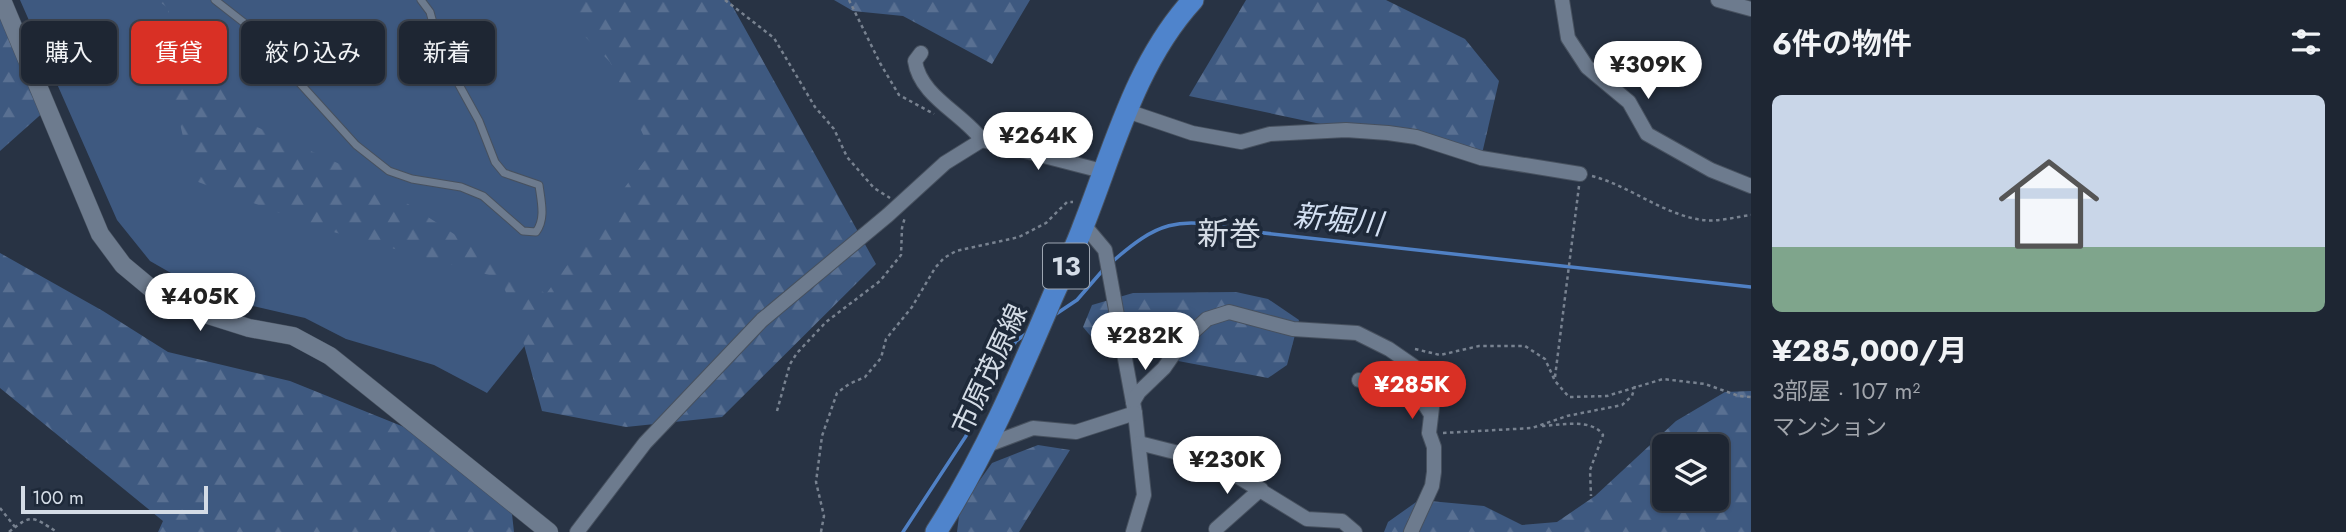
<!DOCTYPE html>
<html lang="ja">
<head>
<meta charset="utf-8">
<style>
  :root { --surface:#1e2633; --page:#262e3b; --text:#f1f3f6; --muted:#a1a5ac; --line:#3c434e; --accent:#d93025 }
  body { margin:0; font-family:Jost,"Noto Sans JP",sans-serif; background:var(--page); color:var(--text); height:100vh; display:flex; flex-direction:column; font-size:26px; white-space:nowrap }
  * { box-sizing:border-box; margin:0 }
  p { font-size:23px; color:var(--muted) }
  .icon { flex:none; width:38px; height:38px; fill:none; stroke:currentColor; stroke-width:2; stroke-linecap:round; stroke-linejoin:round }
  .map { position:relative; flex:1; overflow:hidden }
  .panel { display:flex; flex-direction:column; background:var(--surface); width:595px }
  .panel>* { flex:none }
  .hud { position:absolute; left:21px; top:21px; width:665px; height:63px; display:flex; gap:14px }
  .buttons { position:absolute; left:1652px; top:434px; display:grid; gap:14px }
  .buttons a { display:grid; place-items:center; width:77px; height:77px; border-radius:10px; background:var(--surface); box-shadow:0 2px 5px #0004,0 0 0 2px var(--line); font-size:35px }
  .scale { position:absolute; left:21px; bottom:18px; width:187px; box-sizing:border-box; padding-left:7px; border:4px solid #d4dce6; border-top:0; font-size:19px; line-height:24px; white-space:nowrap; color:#d4dce6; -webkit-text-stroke:5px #1e2939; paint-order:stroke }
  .price { position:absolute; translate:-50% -60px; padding:0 16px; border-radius:24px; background:#fff; color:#222; font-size:23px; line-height:46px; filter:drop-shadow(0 2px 4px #0008) }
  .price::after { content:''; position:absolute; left:50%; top:42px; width:21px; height:16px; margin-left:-10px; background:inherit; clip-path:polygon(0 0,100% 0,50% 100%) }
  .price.selected { background:var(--accent); color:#fff }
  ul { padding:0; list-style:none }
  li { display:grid; align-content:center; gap:14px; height:371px; padding:0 21px }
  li+li { border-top:2px solid var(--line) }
  li span { display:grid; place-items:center; height:217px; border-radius:10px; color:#555 }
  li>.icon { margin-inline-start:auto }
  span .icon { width:126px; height:126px; fill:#fffc; stroke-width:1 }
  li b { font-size:30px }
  h2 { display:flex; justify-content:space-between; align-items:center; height:84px; padding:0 21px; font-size:30px }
  .chip { padding:0 24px; border-radius:10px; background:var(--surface); box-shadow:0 2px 5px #0004,0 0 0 2px var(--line); font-size:24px; line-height:63px }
  .chip.selected { background:var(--accent); color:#fff }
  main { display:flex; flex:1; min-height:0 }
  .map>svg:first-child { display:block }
  .green { fill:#3e5980 }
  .forest { fill:url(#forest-firs); fill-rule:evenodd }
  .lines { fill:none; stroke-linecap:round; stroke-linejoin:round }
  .stream { stroke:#5081c5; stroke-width:3.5 }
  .service-casing { stroke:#47515f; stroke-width:9 }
  .minor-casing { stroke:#47515f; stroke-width:16 }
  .tertiary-casing { stroke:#47515f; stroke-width:19 }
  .primary-casing { stroke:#47515f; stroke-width:23 }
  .path { stroke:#788290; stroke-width:2.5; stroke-dasharray:3.5 3.5; stroke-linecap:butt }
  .service { stroke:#6d7b8e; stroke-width:7 }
  .minor { stroke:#6d7b8e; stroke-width:14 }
  .tertiary { stroke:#6d7b8e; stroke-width:18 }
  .primary { stroke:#4f84cc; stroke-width:21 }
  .labels { text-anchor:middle; stroke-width:7; stroke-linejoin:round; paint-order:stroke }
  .shield { fill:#1e2939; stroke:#9da6b2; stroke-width:2 }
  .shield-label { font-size:26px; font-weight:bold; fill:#d4dce6 }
  .street-label { font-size:28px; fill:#d4dce6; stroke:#1e2939 }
  .water-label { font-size:30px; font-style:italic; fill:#d3e0f3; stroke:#1e2939 }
  .quarter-label { font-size:32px; fill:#d4dce6; stroke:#1e2939 }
</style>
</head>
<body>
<main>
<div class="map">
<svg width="1751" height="532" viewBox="0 0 1751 532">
  <defs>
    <pattern id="forest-firs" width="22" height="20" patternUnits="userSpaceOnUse" patternTransform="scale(1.75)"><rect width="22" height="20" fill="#3e5980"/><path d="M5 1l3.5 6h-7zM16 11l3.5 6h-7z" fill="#597092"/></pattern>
  </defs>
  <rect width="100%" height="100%" fill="#283344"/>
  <!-- green -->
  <polygon class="green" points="20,0 621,0 711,113 487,393 434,365 346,339 305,318 244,304 197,288 150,261 117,220"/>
  <!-- forest -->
  <g class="forest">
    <polygon points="0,0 47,109 0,151"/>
    <polygon points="157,0 188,0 257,127 362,174 546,294 651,152 610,62 549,0 729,0 876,264 722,417 626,427 542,411 517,319 500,278 319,228 193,180 169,76 168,8"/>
    <polygon points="834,0 1030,0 992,64 903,16 853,11"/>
    <polygon points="1246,0 1386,0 1465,39 1499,81 1481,158 1189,96"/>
    <polygon points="0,253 103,311 168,352 290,381 424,435 512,514 514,532 158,532 163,521 0,388"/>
    <polygon points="1236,292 1268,299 1299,320 1287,365 1268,378 1099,346 1083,327 1092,305 1133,293"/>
    <path d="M 1751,391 L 1751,532 L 1384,532 L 1388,522 L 1419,500 L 1484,506 L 1522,525 L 1557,522 L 1595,496 L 1676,421 L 1725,392 ZM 1664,446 L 1717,446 L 1717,499 L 1664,499 Z"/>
    <polygon points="1038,445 1070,450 1019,532 957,532 960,508 992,463"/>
  </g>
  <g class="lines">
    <!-- stream -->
    <g class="stream">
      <path d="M 1112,262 C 1156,223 1178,215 1237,230 L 1751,287"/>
      <polyline points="1053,316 1077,300 1103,270"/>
      <polyline points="903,532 966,436 978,408 1016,341 1026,334"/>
    </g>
    <defs>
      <path id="service" d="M 215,0 L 247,25 L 356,145 L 389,171 L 412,179 L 461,187 L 483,196 L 523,231 L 536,232 C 546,219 541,201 539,185 L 504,173 L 495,162 L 479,121 L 441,52 L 430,12 L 421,0"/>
      <g id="minor">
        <polyline points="1562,0 1568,38 1587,67 1629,102 1647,134 1711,170 1751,186"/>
        <polyline points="1718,0 1751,9"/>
        <path d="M 921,53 L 915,61 C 920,96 962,113 982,140 L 1102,171"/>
        <polyline points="1127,111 1192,133 1241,142 1270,134 1346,130 1388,133 1416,137 1481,158 1580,174"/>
        <polyline points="1084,225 1105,250 1135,413 1144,495 1133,532"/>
        <polyline points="1359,380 1401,390 1421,399 1430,413"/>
        <polyline points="1133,402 1139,392 1164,368 1182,342 1207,319 1229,312 1293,329 1357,333 1389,349 1431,378 1433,399 1429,433 1434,447 1434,472 1432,486 1411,532"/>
        <polyline points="1139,443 1214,462 1307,519 1342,521 1355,532"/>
        <polyline points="985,446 1033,428 1076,432 1135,413"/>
        <polyline points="1216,529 1261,489"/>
        <polyline points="577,532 645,443 762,320 888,215 945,163 982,140"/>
      </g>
      <polyline id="tertiary" points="2,0 100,234 123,265 159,295 189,309 249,328 293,336 330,356 549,532"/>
      <path id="primary" d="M 936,532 C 983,459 1018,378 1052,298 C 1063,273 1075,249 1084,224 C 1114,148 1136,62 1193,0"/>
    </defs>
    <!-- service casing -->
    <use href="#service" class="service-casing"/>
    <!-- minor casing -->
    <use href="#minor" class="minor-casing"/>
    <!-- tertiary casing -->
    <use href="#tertiary" class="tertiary-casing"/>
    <!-- primary casing -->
    <use href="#primary" class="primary-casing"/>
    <!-- path -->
    <g class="path">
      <polyline points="725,0 774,38 815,107 834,129 847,157 874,188 890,198"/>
      <polyline points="849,0 880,63 899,95 934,114"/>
      <path d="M 1592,176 C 1630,186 1662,214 1702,220 C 1717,222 1736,217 1751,215"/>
      <polyline points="1415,349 1440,355 1479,346 1525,346 1545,359 1555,381 1569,397 1607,396 1663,379 1705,384 1739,396 1751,397"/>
      <polyline points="1555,377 1579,186"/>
      <polyline points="777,411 790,364 797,353 826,322 880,281 901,255 902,228 905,217"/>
      <path d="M 1542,426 C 1560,425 1592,418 1603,435 L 1590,470 L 1591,496"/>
      <polyline points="1443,433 1532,428 1567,416 1622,405 1632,396 1635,386"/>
      <polyline points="0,508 15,527"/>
      <path d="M 9,532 C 32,513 33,517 57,532"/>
      <polyline points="821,532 824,516 816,482 822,436 837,393 849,384 865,377 881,358 886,339 912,307 935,268 944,258 956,251 1019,237 1046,223 1067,202 1073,202"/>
    </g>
    <!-- service -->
    <use href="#service" class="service"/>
    <!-- minor -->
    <use href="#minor" class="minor"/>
    <!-- tertiary -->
    <use href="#tertiary" class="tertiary"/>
    <!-- primary -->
    <use href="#primary" class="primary"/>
  </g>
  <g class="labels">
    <!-- shield labels -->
    <rect class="shield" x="1043" y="243.5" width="46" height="45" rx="5"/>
    <g class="shield-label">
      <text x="1066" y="275">13</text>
    </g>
    <!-- street labels -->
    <g class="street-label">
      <text transform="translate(989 369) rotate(-65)" y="10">市原茂原線</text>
    </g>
    <!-- water labels -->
    <g class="water-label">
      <text transform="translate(1338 220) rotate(6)" y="10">新堀川</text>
    </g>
    <!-- quarter labels -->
    <g class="quarter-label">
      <text x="1229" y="245">新巻</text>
    </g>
  </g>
</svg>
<div class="buttons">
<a><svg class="icon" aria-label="layers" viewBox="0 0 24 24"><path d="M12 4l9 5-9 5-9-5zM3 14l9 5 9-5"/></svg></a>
</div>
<div class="scale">100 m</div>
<b class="price" style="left:1648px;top:101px">¥309K</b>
<b class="price" style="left:1038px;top:172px">¥264K</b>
<b class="price" style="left:200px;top:333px">¥405K</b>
<b class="price" style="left:1145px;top:372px">¥282K</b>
<b class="price selected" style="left:1412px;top:421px">¥285K</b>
<b class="price" style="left:1227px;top:496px">¥230K</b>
<div class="hud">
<a class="chip">購入</a>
<a class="chip selected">賃貸</a>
<a class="chip">絞り込み</a>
<a class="chip">新着</a>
</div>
</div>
<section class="panel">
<h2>6件の物件<svg class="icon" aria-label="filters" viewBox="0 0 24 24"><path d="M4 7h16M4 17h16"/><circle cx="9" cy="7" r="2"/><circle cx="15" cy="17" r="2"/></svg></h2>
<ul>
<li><span style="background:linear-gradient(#c9d6e8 70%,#7fa58c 0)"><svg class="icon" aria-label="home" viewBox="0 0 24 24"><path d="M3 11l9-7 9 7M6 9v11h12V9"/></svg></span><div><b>¥285,000/月</b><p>3部屋 · 107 m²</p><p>マンション</p></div></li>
</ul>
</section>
</main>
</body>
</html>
